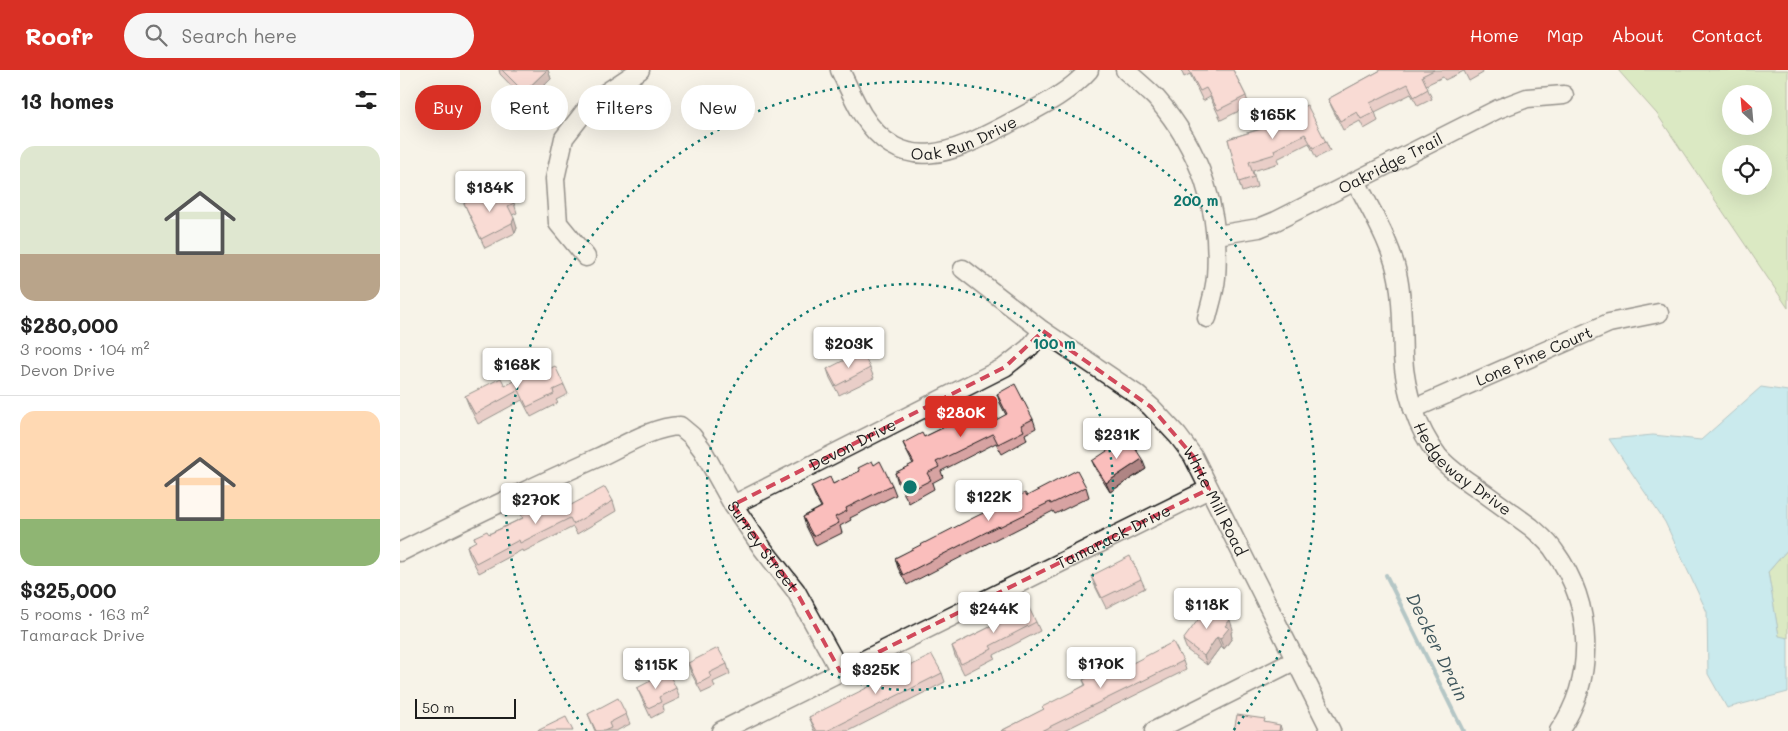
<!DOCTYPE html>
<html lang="en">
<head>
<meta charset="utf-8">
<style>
  :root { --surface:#fff; --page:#f6f6f6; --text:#222; --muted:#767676; --line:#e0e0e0; --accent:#d93025 }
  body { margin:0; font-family:Mali,sans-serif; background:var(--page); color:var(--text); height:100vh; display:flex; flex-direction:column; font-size:19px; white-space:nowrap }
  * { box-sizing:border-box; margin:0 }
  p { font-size:16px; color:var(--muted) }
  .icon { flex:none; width:28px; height:28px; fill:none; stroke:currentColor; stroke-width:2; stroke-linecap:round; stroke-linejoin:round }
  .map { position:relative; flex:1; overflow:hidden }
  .drawer { display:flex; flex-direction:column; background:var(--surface); width:400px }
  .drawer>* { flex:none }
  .hud { position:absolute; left:15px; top:15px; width:475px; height:45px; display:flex; gap:10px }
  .needle { width:32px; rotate:334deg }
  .tools { position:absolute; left:1322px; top:15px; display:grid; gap:10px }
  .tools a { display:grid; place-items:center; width:50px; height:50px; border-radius:50%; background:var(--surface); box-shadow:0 5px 20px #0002; font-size:25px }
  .scale { position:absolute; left:15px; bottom:12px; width:101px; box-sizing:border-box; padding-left:5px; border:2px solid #1c1c1c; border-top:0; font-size:14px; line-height:18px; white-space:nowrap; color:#1c1c1c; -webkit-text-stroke:4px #f7f3e8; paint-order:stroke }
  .price { position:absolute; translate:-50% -42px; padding:0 11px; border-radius:5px; background:#fff; color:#222; font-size:16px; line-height:32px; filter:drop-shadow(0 1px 2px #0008) }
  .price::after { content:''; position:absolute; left:50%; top:30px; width:15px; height:11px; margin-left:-8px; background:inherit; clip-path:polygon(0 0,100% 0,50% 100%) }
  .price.selected { background:var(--accent); color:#fff }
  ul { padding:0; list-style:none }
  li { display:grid; align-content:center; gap:10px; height:265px; padding:0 20px }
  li+li { border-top:1px solid var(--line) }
  li span { display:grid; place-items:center; height:155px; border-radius:15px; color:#555 }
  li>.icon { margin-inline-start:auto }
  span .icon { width:90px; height:90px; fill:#fffc; stroke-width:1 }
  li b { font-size:21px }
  h2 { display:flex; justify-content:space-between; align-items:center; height:60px; padding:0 20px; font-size:21px }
  .pill { padding:0 18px; border-radius:22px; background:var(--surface); box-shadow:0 5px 20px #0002; font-size:18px; line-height:45px }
  .pill.selected { background:var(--accent); color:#fff }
  header { display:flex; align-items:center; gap:30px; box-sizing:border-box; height:70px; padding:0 25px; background:var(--accent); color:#fff }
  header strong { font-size:24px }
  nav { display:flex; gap:28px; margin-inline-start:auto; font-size:18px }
  .search { width:350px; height:45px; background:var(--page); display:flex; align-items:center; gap:12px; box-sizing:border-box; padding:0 18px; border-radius:28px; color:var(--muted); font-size:19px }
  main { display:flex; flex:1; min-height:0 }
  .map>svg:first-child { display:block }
  .green { fill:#b9dd97; stroke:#6a7c5a; fill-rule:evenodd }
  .water { fill:#92dff3; stroke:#63919d }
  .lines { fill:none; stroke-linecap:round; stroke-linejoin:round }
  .stream { stroke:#63919d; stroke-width:4 }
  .minor-casing { stroke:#1c1c1c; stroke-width:21 }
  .minor { stroke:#f7f3e8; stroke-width:18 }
  .wall { fill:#d7a3a2; stroke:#1c1c1c }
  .shaded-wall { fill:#af8584; stroke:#1c1c1c }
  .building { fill:#fabebc; stroke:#1c1c1c }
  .marked { fill:none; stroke:#d1495b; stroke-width:4; stroke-dasharray:10 6; stroke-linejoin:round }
  .ring { fill:none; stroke:#0f766e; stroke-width:2.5; stroke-dasharray:2.5 5 }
  .labels { text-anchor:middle; stroke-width:4; stroke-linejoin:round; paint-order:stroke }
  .street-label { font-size:16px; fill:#1c1c1c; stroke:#f7f3e8 }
  .water-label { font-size:18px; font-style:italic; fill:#3f565c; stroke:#f7f3e8 }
  .centre { fill:#0f766e; stroke:#f7f3e8; stroke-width:2.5 }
  .ring-label { font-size:15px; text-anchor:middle; font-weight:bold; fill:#0f766e; stroke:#f7f3e8; stroke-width:4; stroke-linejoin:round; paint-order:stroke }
</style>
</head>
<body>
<header>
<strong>Roofr</strong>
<div class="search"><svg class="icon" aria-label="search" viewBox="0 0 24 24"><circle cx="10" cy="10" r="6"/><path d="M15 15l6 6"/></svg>Search here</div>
<nav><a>Home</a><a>Map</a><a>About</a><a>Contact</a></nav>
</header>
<main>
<section class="drawer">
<h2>13 homes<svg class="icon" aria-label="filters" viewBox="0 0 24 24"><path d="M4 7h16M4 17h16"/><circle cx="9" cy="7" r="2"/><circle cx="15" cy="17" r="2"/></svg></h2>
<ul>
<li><span style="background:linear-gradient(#dfe7d0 70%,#b9a48a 0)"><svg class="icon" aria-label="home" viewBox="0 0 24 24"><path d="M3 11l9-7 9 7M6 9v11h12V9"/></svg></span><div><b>$280,000</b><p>3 rooms · 104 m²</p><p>Devon Drive</p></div></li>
<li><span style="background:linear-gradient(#ffd9b3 70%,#8fb573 0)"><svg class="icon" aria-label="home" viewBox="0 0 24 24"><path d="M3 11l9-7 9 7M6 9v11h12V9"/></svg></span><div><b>$325,000</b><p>5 rooms · 163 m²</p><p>Tamarack Drive</p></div></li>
</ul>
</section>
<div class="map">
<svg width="1388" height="661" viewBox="0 0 1388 661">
  <rect width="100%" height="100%" fill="#f7f3e8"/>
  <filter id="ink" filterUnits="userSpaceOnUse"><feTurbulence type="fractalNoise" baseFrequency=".02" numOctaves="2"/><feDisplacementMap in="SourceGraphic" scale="10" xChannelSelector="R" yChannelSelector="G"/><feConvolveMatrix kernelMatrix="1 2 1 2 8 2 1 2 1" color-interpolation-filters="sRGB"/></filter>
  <g filter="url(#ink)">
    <!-- green -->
    <g class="green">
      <path d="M 1218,0 L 1388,0 L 1388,238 L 1257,44 ZM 1331,24 L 1364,24 L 1364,56 L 1331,56 ZM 1331,84 L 1364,84 L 1364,116 L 1331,116 Z"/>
      <polygon points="1388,479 1388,568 1379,567 1368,502"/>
    </g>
    <!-- water -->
    <polygon class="water" points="1361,317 1388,321 1388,479 1368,502 1379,566 1388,568 1388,622 1327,638 1308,604 1307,542 1265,452 1209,369 1253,365 1301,370"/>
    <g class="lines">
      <!-- stream -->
      <polyline class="stream" points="986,505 1063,661"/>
      <defs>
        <g id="minor">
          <path id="s1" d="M 440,0 C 447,15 454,30 462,44 C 502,108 554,82 606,55 C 635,39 667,25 689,0"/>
          <path d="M 725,0 C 735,9 746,18 756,28 C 800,78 821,141 816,207 C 815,221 810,235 807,248"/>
          <path id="s2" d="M 956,111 C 971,141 992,174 998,208 C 1003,234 1002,261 1003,287 C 1005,321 1017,359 1038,386 C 1049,399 1063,408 1076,417 C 1094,430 1113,444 1131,457 C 1140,465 1149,472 1155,482 C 1193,534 1196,608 1159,661"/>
          <path id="s3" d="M 817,165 L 859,158 L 876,151 L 1098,39 L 1127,28 L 1164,25"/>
          <polyline points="186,187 158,153 155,109 164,68 192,32 240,0"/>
          <path id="s4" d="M 563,199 L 643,261 L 736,324 L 751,337 L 778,366 L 793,386 L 931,661"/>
          <path id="s5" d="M 1013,339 L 1209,253 L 1259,243"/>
          <path id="s6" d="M 333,435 L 605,297 L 629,278 L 643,261"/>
          <path id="s7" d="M 0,482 C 66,449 132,417 199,387 C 223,376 252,357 280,356 L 292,366 L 302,379 L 333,435 L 363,479 L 396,521 L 440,601"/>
          <path id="s8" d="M 321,661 L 809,419"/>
          <polyline points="754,661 896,590"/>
        </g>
      </defs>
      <!-- minor casing -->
      <use href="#minor" class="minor-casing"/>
      <!-- minor -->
      <use href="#minor" class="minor"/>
    </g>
    <!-- wall -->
    <g class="wall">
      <polygon points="99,0 148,0 151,9 127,32 100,4"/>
      <polygon points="781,0 833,0 846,26 849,36 821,50 810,27 803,31 790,4 784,7"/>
      <polygon points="981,0 1082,0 1083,3 1069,11 1064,1 1045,10 1043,7 1026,15 1032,29 1018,36 1011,24 975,42 978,51 964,59 960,51 943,60 932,38 928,29"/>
      <polygon points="872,52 926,72 930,81 916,88 909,73 877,89 879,93 853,101 857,117 842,122 839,112 828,69 873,55"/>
      <polygon points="86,129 114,133 117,143 112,145 117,158 115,163 85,178 68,142 64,133"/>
      <polygon points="470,298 474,308 439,325 430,308 427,299"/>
      <polygon points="135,306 164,315 168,324 156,330 158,333 131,347 122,330 78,354 69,336 65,326 105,316"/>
      <polygon points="597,324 633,349 636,358 625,364 627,370 602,384 596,373 541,401 543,407 532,413 534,419 509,433 498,413 495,403 513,394 507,382 503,373 524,367 567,346 581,358 606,345 600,333"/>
      <polygon points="692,391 746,399 710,422 696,400"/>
      <polygon points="474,395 492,415 496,425 450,448 451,450 440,456 442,463 416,476 406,456 403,447 421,437 415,426 411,416 433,414"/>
      <polygon points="686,417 689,427 655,444 653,441 602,467 602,466 507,515 498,498 495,488 627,426"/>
      <polygon points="213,431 216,441 177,464 173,457 123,482 122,480 79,503 70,486 67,476 76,472 74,467 89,464 137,441 154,444"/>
      <polygon points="691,506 741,509 745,518 706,538 695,516"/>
      <polygon points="596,550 636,552 640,561 594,585 595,588 564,604 555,586 552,576 598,553"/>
      <polygon points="833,559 831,563 832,568 824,579 821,576 807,595 787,580 783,570"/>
      <polygon points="783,591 786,600 663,661 601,661 643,640 685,615 683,610 725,597"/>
      <polygon points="288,593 327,594 330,604 313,612 315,617 302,623 291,603"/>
      <polygon points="542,603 545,612 449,661 415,661 413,656 409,647"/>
      <polygon points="237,618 276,618 280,628 263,636 264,641 251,648 241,627"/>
      <polygon points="188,644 226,644 230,654 216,661 195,661"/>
    </g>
    <!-- shaded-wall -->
    <g class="shaded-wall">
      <polygon points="147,0 148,0 151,9 127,32 124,22"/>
      <polygon points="114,148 117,158 115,163 112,153"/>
      <polygon points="742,389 746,399 710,422 706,413"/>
      <polygon points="830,550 833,559 831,563 832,568 824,579 820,569 825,556"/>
      <polygon points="817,567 821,576 807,595 804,586"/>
      <polygon points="880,655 882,661 879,661"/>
    </g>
    <!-- building -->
    <g class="building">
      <polygon points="102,0 147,0 124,22"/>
      <polygon points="789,0 833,0 846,26 818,40 806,18 800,21"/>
      <polygon points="981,0 1034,0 1022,6 1028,19 1014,27 1008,14 970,33 975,42 961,49 957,42 940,51 928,29"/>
      <polygon points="907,35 926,72 913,78 905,64 874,80 875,84 849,92 854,107 839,112 828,69 874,55 872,52"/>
      <polygon points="106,119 114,133 108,136 114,148 112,153 81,169 64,133 83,123 86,129"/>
      <polygon points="462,281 470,298 436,316 427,299"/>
      <polygon points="155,296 164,315 153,320 154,324 127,337 119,320 75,344 65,326 101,308 105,316 133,301 135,306"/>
      <polygon points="615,314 633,349 621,355 624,361 598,374 593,364 536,392 539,397 527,403 531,410 505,423 495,403 514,393 503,373 522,363 524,367 553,353 552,350 565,343 567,346 574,343 581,358 607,344 597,324"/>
      <polygon points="728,367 742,389 706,413 692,391"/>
      <polygon points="472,391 474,395 480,391 492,415 446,438 447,441 435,447 439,453 413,466 403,447 422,437 411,416 430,407 433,414 460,401 458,398"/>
      <polygon points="677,400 686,417 651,434 650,432 599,457 598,456 503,505 495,488 575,447 625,423 627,426"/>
      <polygon points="205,417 213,431 173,454 170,448 120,473 119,470 76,493 67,476 76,471 74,467 87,461 89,464 100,459 123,448 121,445 135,438 137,441 149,435 154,444"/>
      <polygon points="730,486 741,509 702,528 691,506"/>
      <polygon points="627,534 636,552 590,576 592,579 561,594 552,576 598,553 596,550"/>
      <polygon points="809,535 830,550 825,556 829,558 820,569 817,567 804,586 783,570"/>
      <polygon points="773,572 783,591 641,661 601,661 644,639 642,637 686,615 683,610 722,590 725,597"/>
      <polygon points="318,578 327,594 309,603 311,607 298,614 288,593"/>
      <polygon points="532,585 542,603 427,661 417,661 409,647"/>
      <polygon points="268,602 276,618 259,627 261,632 248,638 237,618"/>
      <polygon points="218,628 226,644 209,653 211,658 204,661 196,661 188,644"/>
      <polygon points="837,645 865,649 864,652 880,655 879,661 834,661"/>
      <polygon points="166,647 173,661 137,661"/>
    </g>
  </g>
  <!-- marked area -->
  <path d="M0 0H1388V661H0ZM 643,261 L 751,337 L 793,386 L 809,419 L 440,601 L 396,521 L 333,435 L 605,297 Z" fill="#f7f3e8" fill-opacity=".55" fill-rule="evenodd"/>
  <path class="marked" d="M 643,261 L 751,337 L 793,386 L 809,419 L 440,601 L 396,521 L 333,435 L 605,297 Z"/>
  <!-- distance rings -->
  <g class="ring">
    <circle cx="510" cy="417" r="203"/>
    <path d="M187 661A405 405 0 1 1 833 661"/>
  </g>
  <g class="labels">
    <!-- street labels -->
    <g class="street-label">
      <text dy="6" stroke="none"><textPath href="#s1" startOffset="169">Oak Run Drive</textPath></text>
      <text dy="6" stroke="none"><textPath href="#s3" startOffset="189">Oakridge Trail</textPath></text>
      <text dy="6" stroke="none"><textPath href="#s5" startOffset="132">Lone Pine Court</textPath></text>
      <text dy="6" stroke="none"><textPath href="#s6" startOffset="134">Devon Drive</textPath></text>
      <text dy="6" stroke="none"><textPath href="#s2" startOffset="318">Hedgeway Drive</textPath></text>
      <text dy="6" stroke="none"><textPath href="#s4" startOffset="348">White Mill Road</textPath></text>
      <text dy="6" stroke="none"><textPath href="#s8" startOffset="438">Tamarack Drive</textPath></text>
      <text dy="6" stroke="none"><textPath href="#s7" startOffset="455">Surrey Street</textPath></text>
    </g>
    <!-- water labels -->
    <g class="water-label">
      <text transform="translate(1037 577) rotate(64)" y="6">Decker Drain</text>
    </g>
  </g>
  <circle cx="510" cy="417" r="8" class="centre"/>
  <g class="ring-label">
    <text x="796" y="136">200 m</text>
    <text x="654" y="279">100 m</text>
  </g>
</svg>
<div class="tools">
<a><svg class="needle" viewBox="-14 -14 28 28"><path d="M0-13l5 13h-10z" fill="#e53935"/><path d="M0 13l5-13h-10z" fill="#767676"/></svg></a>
<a><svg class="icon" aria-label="locate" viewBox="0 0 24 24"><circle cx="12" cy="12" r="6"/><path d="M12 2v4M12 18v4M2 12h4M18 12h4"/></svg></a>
</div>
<div class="scale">50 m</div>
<b class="price" style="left:873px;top:70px">$165K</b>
<b class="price" style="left:90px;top:143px">$184K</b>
<b class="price" style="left:449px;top:299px">$203K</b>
<b class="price" style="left:117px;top:320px">$168K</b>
<b class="price selected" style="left:561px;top:368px">$280K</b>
<b class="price" style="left:717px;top:390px">$231K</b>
<b class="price" style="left:589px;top:452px">$122K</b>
<b class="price" style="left:136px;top:455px">$270K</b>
<b class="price" style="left:807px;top:560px">$118K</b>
<b class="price" style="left:594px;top:564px">$244K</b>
<b class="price" style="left:701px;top:619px">$170K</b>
<b class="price" style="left:256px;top:620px">$115K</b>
<b class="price" style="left:476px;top:625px">$325K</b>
<div class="hud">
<a class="pill selected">Buy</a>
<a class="pill">Rent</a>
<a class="pill">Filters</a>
<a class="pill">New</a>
</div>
</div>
</main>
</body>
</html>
